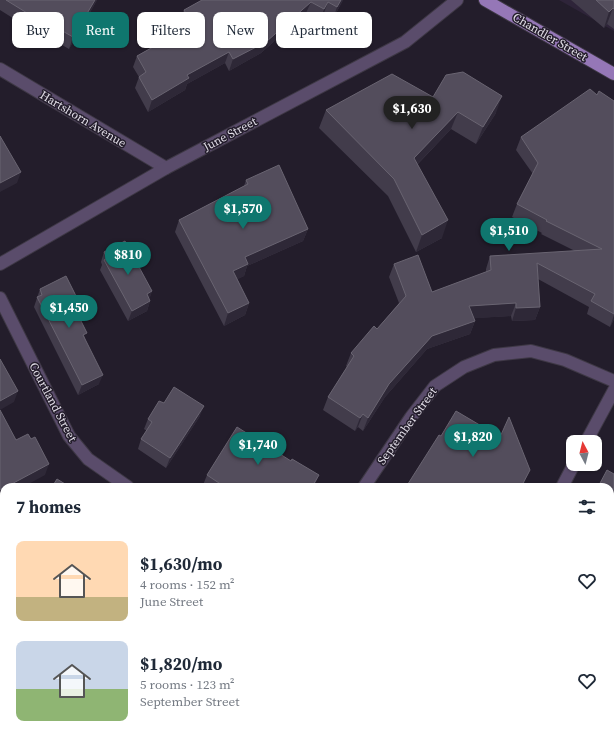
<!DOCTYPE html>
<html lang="en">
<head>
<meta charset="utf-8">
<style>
  :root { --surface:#fff; --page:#f6f6f7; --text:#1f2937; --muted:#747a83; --accent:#0f766e }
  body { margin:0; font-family:"Source Serif 4",serif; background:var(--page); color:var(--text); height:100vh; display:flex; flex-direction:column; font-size:15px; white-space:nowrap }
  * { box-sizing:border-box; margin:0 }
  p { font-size:13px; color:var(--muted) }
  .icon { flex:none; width:22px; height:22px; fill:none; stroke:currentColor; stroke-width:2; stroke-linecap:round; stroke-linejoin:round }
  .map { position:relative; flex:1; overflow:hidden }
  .details { position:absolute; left:0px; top:483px; width:614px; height:256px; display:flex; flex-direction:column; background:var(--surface); border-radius:12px 12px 0 0; box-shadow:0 1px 3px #0004 }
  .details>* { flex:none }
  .guide { position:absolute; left:12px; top:12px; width:400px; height:36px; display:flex; gap:8px }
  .needle { width:26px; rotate:353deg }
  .tools { position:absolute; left:566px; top:435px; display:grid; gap:8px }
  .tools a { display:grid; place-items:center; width:36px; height:36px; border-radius:8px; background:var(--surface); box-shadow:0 1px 3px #0004; font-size:20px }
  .price { position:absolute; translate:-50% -34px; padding:0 9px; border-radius:14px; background:var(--accent); color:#fff; font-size:13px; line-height:26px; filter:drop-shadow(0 1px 2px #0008) }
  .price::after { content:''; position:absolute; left:50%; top:24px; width:12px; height:9px; margin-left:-6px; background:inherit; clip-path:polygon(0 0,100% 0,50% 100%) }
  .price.current { background:#222; color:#fff }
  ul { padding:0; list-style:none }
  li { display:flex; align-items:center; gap:12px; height:100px; padding:0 16px }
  li span { display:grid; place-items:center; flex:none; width:112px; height:80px; border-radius:8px; color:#555 }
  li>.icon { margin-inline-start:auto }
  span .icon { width:48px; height:48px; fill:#fffc; stroke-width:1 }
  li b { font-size:17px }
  h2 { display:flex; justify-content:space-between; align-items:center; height:48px; padding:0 16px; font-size:17px }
  .tag { padding:0 14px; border-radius:8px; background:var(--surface); box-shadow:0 1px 3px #0004; font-size:14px; line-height:36px }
  .tag.current { background:var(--accent); color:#fff }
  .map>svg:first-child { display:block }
  .built { fill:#2e2439 }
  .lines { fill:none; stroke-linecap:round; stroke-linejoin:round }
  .minor-casing { stroke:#3e3845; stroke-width:14 }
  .major-casing { stroke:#3e3845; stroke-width:14 }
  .minor { stroke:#5a4c6b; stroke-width:12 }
  .major { stroke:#9577b7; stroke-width:12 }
  .wall { fill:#423c4b }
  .shaded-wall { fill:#2e2837 }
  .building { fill:#534d5c; stroke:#696471 }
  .labels { text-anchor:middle; stroke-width:3; stroke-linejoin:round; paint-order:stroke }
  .street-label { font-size:12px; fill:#e1dde7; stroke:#231d2b }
</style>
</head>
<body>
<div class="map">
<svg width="614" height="739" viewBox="0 0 614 739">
  <rect width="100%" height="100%" fill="#231d2b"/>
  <!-- built -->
  <polygon class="built" points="559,0 614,0 614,31"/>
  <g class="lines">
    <defs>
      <g id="minor">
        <polyline points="0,69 166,168"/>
        <polyline points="0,264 166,168 405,42 457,0"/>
        <polyline points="0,298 69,436 88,459 128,487"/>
        <polyline points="586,442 614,390"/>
        <polyline points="364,487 411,417 435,386 464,367 494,355 531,351 565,360 614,381"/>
        <polyline points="562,487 574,464"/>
        <polyline points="610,704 614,704"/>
        <polyline points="461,735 464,739"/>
      </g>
      <polyline id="major" points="485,0 614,74"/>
    </defs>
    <!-- minor casing -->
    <use href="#minor" class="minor-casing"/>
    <!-- major casing -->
    <use href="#major" class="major-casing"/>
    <!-- minor -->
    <use href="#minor" class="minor"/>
    <!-- major -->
    <use href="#major" class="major"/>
  </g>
  <!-- wall -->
  <g class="wall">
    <polygon points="0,0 97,0 69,49 55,41 51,47 33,37 35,32 0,10"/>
    <polygon points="343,0 333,19 324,13 320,21 306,13 261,53 229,71 225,63 187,84 185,90 148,112 135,88 139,77 133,67 137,56 184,29 180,21 184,10"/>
    <polygon points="571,0 614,0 614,29 607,24 604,28"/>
    <polygon points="597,95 614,101 614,319 610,327 587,314 589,307 538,279 540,307 535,320 512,321 511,316 474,318 475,321 470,334 427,349 385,397 363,431 358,427 355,431 323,410 328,397 347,367 346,366 351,353 377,329 399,303 389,277 394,264 432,292 486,272 486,269 490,256 575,251 541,234 542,233 512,217 517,204 533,174 516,150 521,137"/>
    <polygon points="433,97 496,113 476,144 451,129 417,165 442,238 416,252 388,196 319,128 326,110"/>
    <polygon points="246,180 308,229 303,241 247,266 244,276 237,279 249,303 245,315 224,326 175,232 179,220 244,186"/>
    <polygon points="104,252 152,291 149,299 150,301 147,311 128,321 100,270 102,265 101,262"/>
    <polygon points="40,289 76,296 73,304 85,338 99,384 78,395 34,307"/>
    <polygon points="164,403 200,416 166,468 138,449 141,439 147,431 144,429 148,419"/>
    <polygon points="291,461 315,485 314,487 206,487 203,485 207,475"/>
    <polygon points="614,474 614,593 610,591 610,487"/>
    <polygon points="4,633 4,683 0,680 0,638"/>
    <polygon points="4,692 4,706 0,703"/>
    <polygon points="6,735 98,735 104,739 11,739"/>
  </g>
  <!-- shaded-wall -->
  <g class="shaded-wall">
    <polygon points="95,0 97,0 69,49 73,37"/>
    <polygon points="341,0 343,0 333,19 337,7"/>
    <polygon points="311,2 306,13 261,53 229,71 233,59"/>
    <polygon points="328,2 324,13 320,21 324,9"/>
    <polygon points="613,8 607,24 604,28 609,12"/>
    <polygon points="59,29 55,41 51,47 55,36"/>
    <polygon points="229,52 225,63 187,84 185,90 148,112 152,100 187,75"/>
    <polygon points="502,96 496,113 476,144 483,127"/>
    <polygon points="458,112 451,129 407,175 414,158"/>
    <polygon points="21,172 17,183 0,192 0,183"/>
    <polygon points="448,220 442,238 416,252 422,235"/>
    <polygon points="308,229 303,241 247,266 244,276 229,284 233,271 245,257"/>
    <polygon points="152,291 149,301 147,294"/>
    <polygon points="76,296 72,306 70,299"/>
    <polygon points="150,301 147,311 128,321 132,311"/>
    <polygon points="249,303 245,315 224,326 228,313"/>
    <polygon points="516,303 511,316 464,319 469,306"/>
    <polygon points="540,307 535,320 512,321 516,308"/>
    <polygon points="614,315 614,319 610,327"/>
    <polygon points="475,321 470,334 427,349 385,397 363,431 368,418 389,384 432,336"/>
    <polygon points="103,375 99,384 78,395 82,385"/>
    <polygon points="18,391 14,402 0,410 0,401"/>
    <polygon points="204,406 200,416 166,468 170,458"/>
    <polygon points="363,414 358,427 355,431 360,418"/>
    <polygon points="49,464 45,475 23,487 6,487"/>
    <polygon points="530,470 526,479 523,487 521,487"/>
    <polygon points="319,475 314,487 312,487"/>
    <polygon points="4,488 4,497 0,499 0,490"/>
    <polygon points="186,735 190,735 187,739 183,739"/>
    <polygon points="377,735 378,735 377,739 374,739"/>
  </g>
  <!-- building -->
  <g class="building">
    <polygon points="6,0 95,0 73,37 59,29 55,36 37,26 40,21"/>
    <polygon points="202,0 341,0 337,7 328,2 324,9 311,2 266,42 233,59 229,52 187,75 189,78 152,100 139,77 146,72 137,56 192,25 184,10"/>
    <polygon points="596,0 614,0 614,9 613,8 609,12"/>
    <polygon points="463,72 502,96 483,127 458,112 414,158 448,220 422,235 394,179 326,110 392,74 433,97 446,75"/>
    <polygon points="590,89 597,95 599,91 614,101 614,314 591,301 595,294 537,263 540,307 516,308 516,303 469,306 475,321 432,336 389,384 368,418 363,414 360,418 328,397 354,356 351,353 374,326 377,329 406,296 394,264 418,255 432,292 491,270 490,256 602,249 546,221 547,220 517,204 538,163 521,137"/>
    <polygon points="0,136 21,172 0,183"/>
    <polygon points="279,165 308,229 245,257 248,264 233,271 249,303 228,313 179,220 248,184 246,180"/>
    <polygon points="125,241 152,291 147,294 150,301 132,311 104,260 107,258 104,252"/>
    <polygon points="66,276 76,296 70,299 87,333 83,335 103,375 82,385 37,297 42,295 40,289"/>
    <polygon points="0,359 18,391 0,401"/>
    <polygon points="174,387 204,406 170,458 141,439 152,422 148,419 159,401 164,403"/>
    <polygon points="0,410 16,440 28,434 31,439 35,437 49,464 6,487 4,487 4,488 0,490"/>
    <polygon points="456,411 500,437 509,417 530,470 521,487 406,487 439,435 441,436"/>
    <polygon points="237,427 291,461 292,459 319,475 312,487 225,487 207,475"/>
    <polygon points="607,470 614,474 614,581 610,579 610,487 598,487"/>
    <polygon points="57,479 70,487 52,487"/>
    <polygon points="4,633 4,668 0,665 0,638"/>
    <polygon points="610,731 614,732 614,739 541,739 541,737 552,738 553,735 610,735"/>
    <polygon points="26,735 98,735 104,739 32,739"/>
    <polygon points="147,735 186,735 183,739 144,739"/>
    <polygon points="344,735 377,735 374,739 341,739"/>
  </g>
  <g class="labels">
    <!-- street labels -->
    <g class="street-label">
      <text transform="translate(550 37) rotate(30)" y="4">Chandler Street</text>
      <text transform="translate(83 119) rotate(31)" y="4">Hartshorn Avenue</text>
      <text transform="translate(230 134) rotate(-28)" y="4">June Street</text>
      <text transform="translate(53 402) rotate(62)" y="4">Courtland Street</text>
      <text transform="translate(407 426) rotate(-54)" y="4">September Street</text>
    </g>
  </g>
</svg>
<div class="tools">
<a><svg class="needle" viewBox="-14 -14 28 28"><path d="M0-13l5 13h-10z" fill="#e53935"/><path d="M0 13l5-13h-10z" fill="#747a83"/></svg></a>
</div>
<b class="price current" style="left:412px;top:130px">$1,630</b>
<b class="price" style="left:243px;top:230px">$1,570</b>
<b class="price" style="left:509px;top:252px">$1,510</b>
<b class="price" style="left:128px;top:276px">$810</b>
<b class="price" style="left:69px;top:329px">$1,450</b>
<b class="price" style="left:473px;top:458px">$1,820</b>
<b class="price" style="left:258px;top:466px">$1,740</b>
<div class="guide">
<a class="tag">Buy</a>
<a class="tag current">Rent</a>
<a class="tag">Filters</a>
<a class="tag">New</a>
<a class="tag">Apartment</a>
</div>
<section class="details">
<h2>7 homes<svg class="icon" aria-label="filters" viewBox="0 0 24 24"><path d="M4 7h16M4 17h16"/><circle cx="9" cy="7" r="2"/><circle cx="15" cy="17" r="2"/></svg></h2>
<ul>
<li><span style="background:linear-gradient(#ffd9b3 70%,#c2b280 0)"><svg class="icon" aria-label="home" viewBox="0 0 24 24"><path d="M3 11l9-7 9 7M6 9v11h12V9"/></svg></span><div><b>$1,630/mo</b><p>4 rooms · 152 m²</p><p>June Street</p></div><svg class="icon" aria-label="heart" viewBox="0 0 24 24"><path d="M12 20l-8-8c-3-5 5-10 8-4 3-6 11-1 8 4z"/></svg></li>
<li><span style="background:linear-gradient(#c9d6e8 60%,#8fb573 0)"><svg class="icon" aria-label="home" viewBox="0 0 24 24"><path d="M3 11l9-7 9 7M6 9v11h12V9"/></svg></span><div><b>$1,820/mo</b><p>5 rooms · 123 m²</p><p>September Street</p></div><svg class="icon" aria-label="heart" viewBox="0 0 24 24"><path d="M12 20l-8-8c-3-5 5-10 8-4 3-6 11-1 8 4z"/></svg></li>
</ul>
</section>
</div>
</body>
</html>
